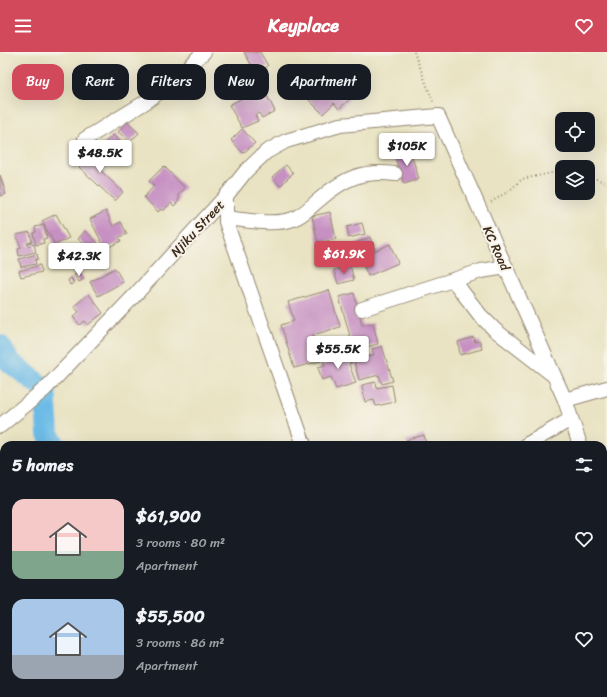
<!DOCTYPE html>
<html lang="en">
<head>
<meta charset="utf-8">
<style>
  :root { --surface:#171b24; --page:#20242c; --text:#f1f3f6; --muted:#9ea1a6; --accent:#d1495b }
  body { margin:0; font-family:Sriracha,sans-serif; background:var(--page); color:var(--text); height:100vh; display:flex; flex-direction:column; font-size:15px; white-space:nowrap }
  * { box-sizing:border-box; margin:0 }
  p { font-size:13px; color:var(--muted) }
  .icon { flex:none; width:22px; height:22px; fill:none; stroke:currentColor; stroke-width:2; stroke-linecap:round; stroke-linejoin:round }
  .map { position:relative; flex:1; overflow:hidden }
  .sheet { position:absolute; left:0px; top:389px; width:607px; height:256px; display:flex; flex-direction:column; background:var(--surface); border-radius:12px 12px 0 0; box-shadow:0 4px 16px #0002 }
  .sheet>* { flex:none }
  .guide { position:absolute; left:12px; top:12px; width:400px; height:36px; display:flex; gap:8px }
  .fabs { position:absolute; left:555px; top:60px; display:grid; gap:8px }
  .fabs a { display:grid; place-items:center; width:40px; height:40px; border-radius:8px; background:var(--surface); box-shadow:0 4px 16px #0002; font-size:20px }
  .price { position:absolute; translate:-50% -34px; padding:0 9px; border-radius:4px; background:#fff; color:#222; font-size:13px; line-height:26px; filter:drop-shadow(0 1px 2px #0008) }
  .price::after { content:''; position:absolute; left:50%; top:24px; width:12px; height:9px; margin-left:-6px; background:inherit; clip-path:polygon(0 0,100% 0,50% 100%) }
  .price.on { background:var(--accent); color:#fff }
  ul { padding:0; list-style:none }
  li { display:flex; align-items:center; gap:12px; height:100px; padding:0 12px }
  li span { display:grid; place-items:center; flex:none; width:112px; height:80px; border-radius:12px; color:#555 }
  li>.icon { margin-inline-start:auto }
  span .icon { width:48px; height:48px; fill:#fffc; stroke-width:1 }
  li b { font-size:17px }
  h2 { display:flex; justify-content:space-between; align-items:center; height:48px; padding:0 12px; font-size:17px }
  .pill { padding:0 14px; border-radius:12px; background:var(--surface); box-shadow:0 4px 16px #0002; font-size:14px; line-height:36px }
  .pill.on { background:var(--accent); color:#fff }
  header { display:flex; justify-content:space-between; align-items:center; height:52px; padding:0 12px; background:var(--accent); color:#fff; font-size:18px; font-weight:800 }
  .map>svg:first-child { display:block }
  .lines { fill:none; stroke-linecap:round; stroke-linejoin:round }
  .river { stroke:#6cbbe7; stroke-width:22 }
  .building { fill:#c690c2 }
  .street-casing { stroke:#928670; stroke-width:16 }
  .path { stroke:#928670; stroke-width:2; stroke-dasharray:1 3; stroke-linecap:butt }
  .street { stroke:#fff; stroke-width:14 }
  .labels { text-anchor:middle; stroke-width:4; stroke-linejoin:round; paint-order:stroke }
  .street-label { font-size:13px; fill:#3b2a1e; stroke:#f7f3e8 }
</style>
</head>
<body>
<header><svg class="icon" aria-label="menu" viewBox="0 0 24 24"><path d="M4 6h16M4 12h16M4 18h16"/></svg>Keyplace<svg class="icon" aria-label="heart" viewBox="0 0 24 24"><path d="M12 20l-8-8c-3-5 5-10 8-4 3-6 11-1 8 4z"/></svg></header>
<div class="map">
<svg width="607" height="645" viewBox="0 0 607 645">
  <rect width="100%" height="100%" fill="#f7f3e8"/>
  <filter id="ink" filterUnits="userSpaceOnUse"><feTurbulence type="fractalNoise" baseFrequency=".025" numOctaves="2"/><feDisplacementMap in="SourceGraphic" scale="8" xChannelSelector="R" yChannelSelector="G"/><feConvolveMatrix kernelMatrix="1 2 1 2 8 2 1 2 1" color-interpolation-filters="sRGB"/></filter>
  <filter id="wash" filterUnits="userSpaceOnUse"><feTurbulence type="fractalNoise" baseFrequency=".012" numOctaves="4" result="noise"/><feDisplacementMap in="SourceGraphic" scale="16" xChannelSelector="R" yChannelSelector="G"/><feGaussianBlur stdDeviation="0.9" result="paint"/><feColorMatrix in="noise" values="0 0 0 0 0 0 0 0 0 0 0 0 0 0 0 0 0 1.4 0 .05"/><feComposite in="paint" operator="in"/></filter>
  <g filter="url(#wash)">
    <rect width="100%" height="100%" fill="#e9e3c3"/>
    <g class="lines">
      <!-- river -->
      <g class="river">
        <polyline points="0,294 10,310 45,337 48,382 55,393"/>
        <polyline points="143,641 146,645"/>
      </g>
    </g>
    <g id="blocks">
      <!-- building -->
      <g class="building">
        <polygon points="244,0 260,0 268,14 256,21"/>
        <polygon points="325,17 331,24 329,27 334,33 337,30 344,37 342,39 350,47 339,57 334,51 323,62 308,47 315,40 321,46 324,43 312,29"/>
        <polygon points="256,39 259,45 266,42 275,59 262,66 259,61 255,63 258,69 242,76 229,53"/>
        <polygon points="127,70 139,81 130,90 118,80"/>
        <polygon points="242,77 255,91 243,101 231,88"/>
        <polygon points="113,83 122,92 109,104 100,95"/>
        <polygon points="96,97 109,109 100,118 123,140 115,149 79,115"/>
        <polygon points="410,98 419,127 404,132 394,103"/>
        <polygon points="286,113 293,121 280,134 272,125"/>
        <polygon points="164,114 185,136 178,143 180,145 178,147 179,149 174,154 171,151 163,159 161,157 158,160 144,145 154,134 149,129"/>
        <polygon points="0,123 6,142 0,144"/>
        <polygon points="106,159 113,174 121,170 127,182 119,185 121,189 105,197 90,167"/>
        <polygon points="330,160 336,187 318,191 312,164"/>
        <polygon points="56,162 69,186 55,193 42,169"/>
        <polygon points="362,171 365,182 349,186 347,175"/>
        <polygon points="44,173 47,186 43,187 44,191 36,193 33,181 36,180 35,175"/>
        <polygon points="85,179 98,191 91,199 78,187"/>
        <polygon points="30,180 32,190 27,191 28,194 34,192 36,200 19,204 18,197 21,196 16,183"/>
        <polygon points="370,185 375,199 390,192 398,211 368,224 362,210 353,214 345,196"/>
        <polygon points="37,202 38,207 35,208 36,212 21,215 19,207"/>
        <polygon points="40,213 42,220 21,225 19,219"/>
        <polygon points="350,213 354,228 338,232 334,218"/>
        <polygon points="115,216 123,230 98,244 90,230"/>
        <polygon points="79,220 84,227 79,230 74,223"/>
        <polygon points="71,226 74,231 70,233 68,228"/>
        <polygon points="329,238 340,275 313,283 321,309 294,316 281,273 294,269 288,250"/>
        <polygon points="354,241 362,273 373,271 378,292 354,298 339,245"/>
        <polygon points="89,242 103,261 88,273 85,269 80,273 73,265 79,260 74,254"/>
        <polygon points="474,285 475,290 480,289 482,297 460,303 458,290"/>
        <polygon points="382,294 393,329 382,332 379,323 359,328 354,309 374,303 372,297"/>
        <polygon points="348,298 352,311 349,312 356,331 336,337 331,325 322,328 318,315 325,313 323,306"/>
        <polygon points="376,330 377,336 392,333 395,350 376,354 374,348 365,350 362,333"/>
        <polygon points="424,383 426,393 407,393 406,388"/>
        <polygon points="0,632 4,641 7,645 0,645"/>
        <polygon points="24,641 44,641 39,643 40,645 16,645"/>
        <polygon points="485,641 506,641 508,645 486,645"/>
      </g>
    </g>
  </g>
  <g filter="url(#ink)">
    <use href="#blocks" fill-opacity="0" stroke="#928670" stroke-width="1"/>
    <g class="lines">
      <defs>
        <g id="street">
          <polyline points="85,87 144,51 168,34 204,0"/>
          <polyline points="226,144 226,170 304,393"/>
          <path d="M 226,166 C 245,168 275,174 293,167 C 304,163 311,154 320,147 C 344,126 363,118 395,122"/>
          <polyline points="453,228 480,263 495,278 553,323"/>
          <polyline points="362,257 481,219 506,215"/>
          <polyline points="565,348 607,336"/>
          <polyline points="0,374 45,337 135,243 226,144 246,119 266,100 286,89 340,73 438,64 565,348 580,393"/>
          <polyline points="526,393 571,367"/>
          <polyline points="603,464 607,477"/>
          <polyline points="396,641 397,645"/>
        </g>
      </defs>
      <!-- street casing -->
      <use href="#street" class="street-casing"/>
      <!-- path -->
      <g class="path">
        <polyline points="414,0 434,52"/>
        <polyline points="588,126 597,127 607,132"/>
        <polyline points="491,150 509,139 522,127 562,119"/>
      </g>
      <!-- street -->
      <use href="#street" class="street"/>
    </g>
  </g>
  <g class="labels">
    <!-- street labels -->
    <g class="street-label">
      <text transform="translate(197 176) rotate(-47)" y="5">Njiku Street</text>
      <text transform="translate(497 196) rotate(66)" y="5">KC Road</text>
    </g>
  </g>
</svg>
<div class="fabs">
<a><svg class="icon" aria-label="locate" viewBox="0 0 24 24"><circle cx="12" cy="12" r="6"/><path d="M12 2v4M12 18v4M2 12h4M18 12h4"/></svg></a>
<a><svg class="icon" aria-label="layers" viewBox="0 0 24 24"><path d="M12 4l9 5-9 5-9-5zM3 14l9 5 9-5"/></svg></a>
</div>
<b class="price" style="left:407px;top:115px">$105K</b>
<b class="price" style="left:100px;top:122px">$48.5K</b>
<b class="price on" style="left:344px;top:223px">$61.9K</b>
<b class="price" style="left:79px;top:225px">$42.3K</b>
<b class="price" style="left:338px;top:318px">$55.5K</b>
<div class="guide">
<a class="pill on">Buy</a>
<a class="pill">Rent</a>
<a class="pill">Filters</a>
<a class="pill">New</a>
<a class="pill">Apartment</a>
</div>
<section class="sheet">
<h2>5 homes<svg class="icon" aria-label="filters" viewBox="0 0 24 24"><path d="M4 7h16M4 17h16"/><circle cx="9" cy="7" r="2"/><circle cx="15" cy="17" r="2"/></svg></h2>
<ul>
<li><span style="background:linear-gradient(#f6c9c9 65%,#7fa58c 0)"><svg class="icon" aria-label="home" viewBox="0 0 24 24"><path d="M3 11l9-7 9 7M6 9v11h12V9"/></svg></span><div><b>$61,900</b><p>3 rooms · 80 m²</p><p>Apartment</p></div><svg class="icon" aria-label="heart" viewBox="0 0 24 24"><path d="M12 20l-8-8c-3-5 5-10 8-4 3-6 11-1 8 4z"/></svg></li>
<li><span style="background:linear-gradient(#a9c7e8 70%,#9aa5b1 0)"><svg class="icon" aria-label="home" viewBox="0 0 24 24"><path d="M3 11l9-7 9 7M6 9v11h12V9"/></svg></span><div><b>$55,500</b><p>3 rooms · 86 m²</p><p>Apartment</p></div><svg class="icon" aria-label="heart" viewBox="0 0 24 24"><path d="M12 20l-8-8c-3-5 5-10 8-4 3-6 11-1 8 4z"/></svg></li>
</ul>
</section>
</div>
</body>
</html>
